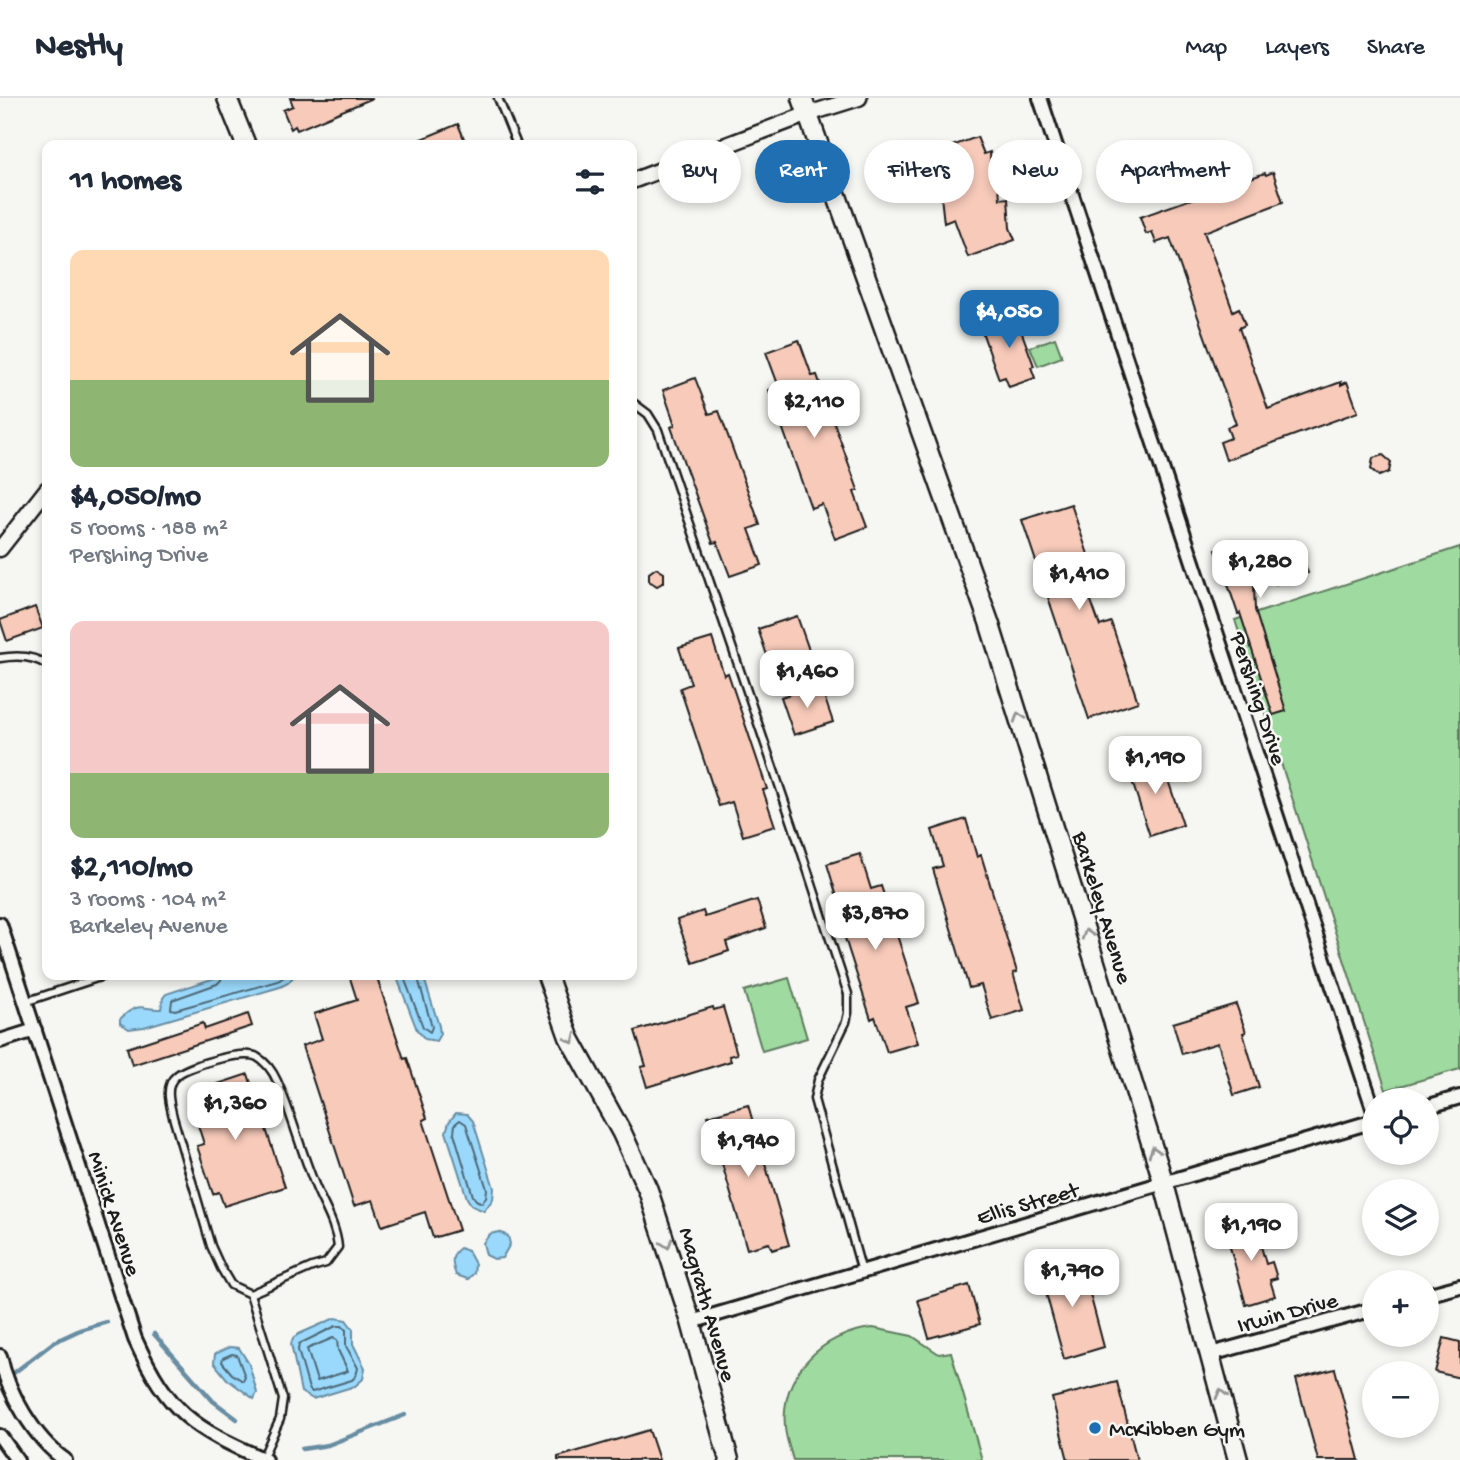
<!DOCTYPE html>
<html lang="en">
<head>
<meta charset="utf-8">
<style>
  :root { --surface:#fff; --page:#f2f2f3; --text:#1f2937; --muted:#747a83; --line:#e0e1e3; --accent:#1f6fb2 }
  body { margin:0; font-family:"Gochi Hand",sans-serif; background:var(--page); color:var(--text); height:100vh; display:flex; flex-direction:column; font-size:26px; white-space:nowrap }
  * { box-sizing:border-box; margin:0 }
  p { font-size:23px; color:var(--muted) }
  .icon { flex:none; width:38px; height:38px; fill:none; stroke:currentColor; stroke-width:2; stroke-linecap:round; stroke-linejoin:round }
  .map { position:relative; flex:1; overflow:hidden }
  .sheet { position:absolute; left:42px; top:42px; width:595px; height:840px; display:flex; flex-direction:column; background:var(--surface); border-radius:14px; box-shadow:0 4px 10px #0003 }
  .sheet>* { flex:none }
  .top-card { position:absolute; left:658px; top:42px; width:665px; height:63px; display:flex; gap:14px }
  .tools { position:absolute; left:1362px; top:990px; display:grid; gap:14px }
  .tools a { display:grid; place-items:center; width:77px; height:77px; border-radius:50%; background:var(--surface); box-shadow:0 4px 10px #0003; font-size:35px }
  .price { position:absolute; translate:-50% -60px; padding:0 16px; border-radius:14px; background:#fff; color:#222; font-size:23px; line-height:46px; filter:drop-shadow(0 2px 4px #0008) }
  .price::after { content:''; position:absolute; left:50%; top:42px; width:21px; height:16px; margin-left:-10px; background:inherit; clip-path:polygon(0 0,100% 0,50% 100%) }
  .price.on { background:var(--accent); color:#fff }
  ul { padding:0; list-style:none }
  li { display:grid; align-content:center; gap:14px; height:371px; padding:0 28px }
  li span { display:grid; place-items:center; height:217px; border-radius:14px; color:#555 }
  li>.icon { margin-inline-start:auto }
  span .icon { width:126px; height:126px; fill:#fffc; stroke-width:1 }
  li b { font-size:30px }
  h2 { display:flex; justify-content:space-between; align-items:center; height:84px; padding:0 28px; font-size:30px }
  .tag { padding:0 24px; border-radius:32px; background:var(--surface); box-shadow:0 4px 10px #0003; font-size:24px; line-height:63px }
  .tag.on { background:var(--accent); color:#fff }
  header { display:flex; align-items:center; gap:42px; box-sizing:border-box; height:98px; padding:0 35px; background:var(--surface); border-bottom:2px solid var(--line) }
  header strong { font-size:33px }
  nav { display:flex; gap:38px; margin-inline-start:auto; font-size:24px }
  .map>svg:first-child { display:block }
  .green { fill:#9fdaa0; stroke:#5e7b5e; stroke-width:2 }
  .water { fill:#9ad9fc; stroke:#688da2; stroke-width:2 }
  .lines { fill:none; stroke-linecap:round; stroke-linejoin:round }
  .shore { stroke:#4e6876; stroke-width:2 }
  .stream { stroke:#688da2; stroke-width:4.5 }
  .building { fill:#f7caba; stroke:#1c1c1c; stroke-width:2 }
  .service-casing { stroke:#1c1c1c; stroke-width:11 }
  .minor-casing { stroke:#1c1c1c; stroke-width:18 }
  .tertiary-casing { stroke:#1c1c1c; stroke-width:19 }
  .secondary-casing { stroke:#1c1c1c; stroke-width:23 }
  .service { stroke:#f6f6f2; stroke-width:6 }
  .minor { stroke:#f6f6f2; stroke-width:12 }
  .tertiary { stroke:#f6f6f2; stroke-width:14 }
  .secondary { stroke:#f6f6f2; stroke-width:18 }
  .oneway { stroke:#949492 }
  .poi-dot { fill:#1f6fb2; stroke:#f6f6f2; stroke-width:2.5 }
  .labels { text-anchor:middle; stroke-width:5; stroke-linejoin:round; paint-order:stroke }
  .street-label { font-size:23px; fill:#1c1c1c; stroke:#f6f6f2 }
  .poi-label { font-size:23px; fill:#1c1c1c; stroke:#f6f6f2; text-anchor:start }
</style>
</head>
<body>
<header>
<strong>Nestly</strong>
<nav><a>Map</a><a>Layers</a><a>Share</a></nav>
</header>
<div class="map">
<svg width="1460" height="1362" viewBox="0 0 1460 1362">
  <rect width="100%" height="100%" fill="#f6f6f2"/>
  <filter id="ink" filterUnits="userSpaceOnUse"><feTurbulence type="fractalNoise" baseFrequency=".0143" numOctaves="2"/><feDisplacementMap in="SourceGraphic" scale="14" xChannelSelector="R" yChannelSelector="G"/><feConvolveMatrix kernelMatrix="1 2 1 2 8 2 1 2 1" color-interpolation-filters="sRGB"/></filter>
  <g filter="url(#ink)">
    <!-- green -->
    <g class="green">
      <polygon points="1055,240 1062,259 1038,268 1030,249"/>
      <polygon points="1460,449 1460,971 1386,992 1235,522"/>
      <polygon points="789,880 807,940 762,953 744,893"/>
      <path d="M 873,1230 L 912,1238 L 939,1256 L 951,1254 L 982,1362 L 793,1362 C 790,1351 786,1341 785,1330 C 780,1276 822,1235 873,1230 Z"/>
    </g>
    <!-- water -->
    <g class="water">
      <path d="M 224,877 L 252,877 L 256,879 L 261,877 L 295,877 L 288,885 L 280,889 L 144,929 L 129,931 L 120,925 L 120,921 C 140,902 142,912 161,911 L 163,900 L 166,896 Z"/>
      <polygon points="396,877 423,877 439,928 440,936 436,943 425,941 417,932"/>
      <polygon points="456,1015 467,1016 473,1023 494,1090 493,1101 484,1113 472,1108 467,1100 446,1034 449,1024"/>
      <polygon points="499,1134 508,1138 510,1146 502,1160 494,1161 486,1157 483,1145 490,1136"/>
      <path d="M 460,1150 L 468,1153 L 475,1166 L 474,1175 L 468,1181 L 456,1177 C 452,1167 450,1157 460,1150 Z"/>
      <polygon points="335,1220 346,1222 353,1231 353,1246 365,1270 363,1281 355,1288 313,1301 301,1294 291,1246 293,1240 299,1236"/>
      <polygon points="230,1249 239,1250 249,1266 257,1295 254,1301 227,1281 214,1265 215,1256"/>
    </g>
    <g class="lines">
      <!-- shore -->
      <g class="shore">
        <polyline points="222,877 221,882 217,886 172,902 171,911 175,912 278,883 287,877"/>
        <polyline points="403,877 423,929 430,934 432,929 417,877"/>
        <polygon points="460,1022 466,1026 487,1091 486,1099 482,1105 476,1102 473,1098 454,1035 455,1026"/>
        <polygon points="336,1228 342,1228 346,1232 346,1248 358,1270 356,1278 352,1282 312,1294 309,1291 298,1252 299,1246"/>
        <polygon points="333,1240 337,1242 338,1252 348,1273 317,1283 307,1251"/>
        <polygon points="232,1256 237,1257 245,1279 243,1283 232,1276 222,1264 223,1260"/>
      </g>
      <!-- stream -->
      <g class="stream">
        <polyline points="154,1236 213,1303 237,1321"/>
        <polyline points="15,1274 54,1244 80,1232 107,1224"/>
        <polyline points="302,1351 328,1347 405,1317"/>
      </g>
    </g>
    <!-- building -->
    <g class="building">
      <polygon points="290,0 373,0 297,32 295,28 291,31 283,12 293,8"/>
      <polygon points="458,26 465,43 453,47 407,47"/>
      <polygon points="977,39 984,56 990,54 991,77 998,74 1000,101 1008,100 1010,130 1015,142 968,159 954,121 944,125 941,98 946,98 930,56"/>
      <polygon points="1273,74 1283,104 1204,134 1233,213 1239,210 1245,227 1239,230 1268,311 1341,284 1341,287 1347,284 1358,314 1226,362 1220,344 1231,340 1227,329 1236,326 1170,140 1156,145 1152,134 1146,136 1140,119 1265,75 1266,77"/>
      <polygon points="1015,216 1034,268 1031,269 1035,280 1009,289 1005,279 999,281 980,228"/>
      <polygon points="799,242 812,278 817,277 858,392 854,394 867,429 835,441 822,406 811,410 769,292 779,289 766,254"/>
      <polygon points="695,280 709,316 719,313 760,427 749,431 762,467 730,478 717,444 713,445 671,329 675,327 663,292"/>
      <polygon points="1383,357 1391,364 1389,374 1379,378 1371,371 1373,360"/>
      <polygon points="1071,406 1098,486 1087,489 1090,500 1100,528 1111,524 1138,604 1089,621 1022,422"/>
      <polygon points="1297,443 1308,475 1276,486 1275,481 1254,488 1255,512 1286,613 1273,617 1240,515 1238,516 1216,451 1233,445 1246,463 1266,456 1265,453"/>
      <polygon points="656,470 664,475 664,484 657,488 649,483 649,475"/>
      <polygon points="35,509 43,530 7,543 0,522"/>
      <polygon points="797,518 810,555 771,569 758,531"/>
      <polygon points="712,540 724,577 728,575 767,691 763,692 775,728 743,738 732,704 719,708 680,590 691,586 679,550"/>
      <polygon points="820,586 833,624 794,637 781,599"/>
      <polygon points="1160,658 1183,727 1150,738 1127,668"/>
      <polygon points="966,721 977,759 981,757 1017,874 1013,875 1024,912 992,922 981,887 969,890 933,771 943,768 932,732"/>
      <polygon points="860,756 871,791 881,788 919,905 906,909 918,945 887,954 875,919 871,921 833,803 838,802 827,766"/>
      <polygon points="757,802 766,830 726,844 729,853 693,865 677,822 703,813 705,819"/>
      <polygon points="349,877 376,877 404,961 407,960 427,1020 423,1022 459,1132 433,1140 425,1114 382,1128 373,1102 354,1108 302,948 322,941 314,916 357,902"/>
      <polygon points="1236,906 1246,934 1243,935 1259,989 1234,997 1218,945 1182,956 1173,925"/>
      <polygon points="713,909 714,912 723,909 737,956 729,958 731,963 647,989 641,969 646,968 635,933"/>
      <polygon points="248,916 252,928 132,967 127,950 203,925 205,931"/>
      <polygon points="248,976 285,1089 224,1108 219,1094 213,1096 197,1048 204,1046 188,996"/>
      <polygon points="748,1007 789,1147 772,1152 769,1145 747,1151 708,1018"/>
      <polygon points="1254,1123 1266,1166 1272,1164 1277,1180 1270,1182 1275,1198 1246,1207 1225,1131"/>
      <polygon points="1081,1162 1104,1249 1064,1261 1040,1173"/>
      <polygon points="969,1187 980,1226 929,1240 918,1202"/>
      <polygon points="1444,1240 1460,1244 1460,1280 1435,1274"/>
      <polygon points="1335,1271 1359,1362 1318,1362 1296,1281"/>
      <polygon points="1117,1284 1137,1362 1068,1362 1052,1300"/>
      <polygon points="649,1332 659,1362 558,1362 558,1359"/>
    </g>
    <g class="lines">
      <defs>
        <g id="service">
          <polyline points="498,0 517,47"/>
          <polyline points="632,304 648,316 658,332 793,728 848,896 848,915 846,924 818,982 814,1001 862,1174"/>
          <path d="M 0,560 C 17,557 33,557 47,567"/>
          <polyline points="25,904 106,877"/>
          <path d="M 250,1196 L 312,1169 L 326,1165 L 338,1149 C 336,1128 326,1112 318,1094 C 302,1058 293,1019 277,983 C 273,974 266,964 257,959 C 245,951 186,968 176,978 C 164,988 170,1006 173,1019 L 211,1148 L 221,1170 L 231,1187 L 250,1196 L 283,1301 L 280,1321 L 262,1361"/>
        </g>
        <g id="minor">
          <polyline points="1040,0 1374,1013"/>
          <path d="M 0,826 L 135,1241 C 169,1316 192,1329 265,1362"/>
          <polyline points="0,943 35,932"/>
          <polyline points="1426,1009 1460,999"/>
          <polyline points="1426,1197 1460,1188"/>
          <polyline points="691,1224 1374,1023"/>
          <polyline points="1211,1256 1374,1211"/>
          <path d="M 0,1258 C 7,1294 35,1341 65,1362"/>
          <polyline points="0,1338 17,1362"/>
        </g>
        <g id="tertiary">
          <polyline points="632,83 808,16 859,0"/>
          <polyline points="0,451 47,391"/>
        </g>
        <g id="secondary">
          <polyline points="227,0 246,47"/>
          <polyline points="802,0 989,524 1164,1086 1238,1362"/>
          <polyline points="547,877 569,939 622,1035 648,1092 691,1224 729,1362"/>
        </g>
      </defs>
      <!-- service casing -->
      <use href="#service" class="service-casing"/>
      <!-- minor casing -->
      <use href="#minor" class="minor-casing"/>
      <!-- tertiary casing -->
      <use href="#tertiary" class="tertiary-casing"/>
      <!-- secondary casing -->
      <use href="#secondary" class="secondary-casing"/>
      <!-- service -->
      <use href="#service" class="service"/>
      <!-- minor -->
      <use href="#minor" class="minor"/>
      <!-- tertiary -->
      <use href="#tertiary" class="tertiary"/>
      <!-- secondary -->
      <use href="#secondary" class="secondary"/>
    </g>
    <!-- one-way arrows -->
    <defs><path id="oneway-chevron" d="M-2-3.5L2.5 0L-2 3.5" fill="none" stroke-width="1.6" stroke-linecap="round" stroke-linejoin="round" transform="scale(1.75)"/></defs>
    <g class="oneway">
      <use href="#oneway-chevron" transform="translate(1019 619) rotate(-108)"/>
      <use href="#oneway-chevron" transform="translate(1087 836) rotate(-108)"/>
      <use href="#oneway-chevron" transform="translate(571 941) rotate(65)"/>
      <use href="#oneway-chevron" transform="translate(1154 1053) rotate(-107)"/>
      <use href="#oneway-chevron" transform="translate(667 1146) rotate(72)"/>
      <use href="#oneway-chevron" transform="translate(1221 1296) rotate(-104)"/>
    </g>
  </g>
  <!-- markers -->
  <circle class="poi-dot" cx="1095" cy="1330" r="7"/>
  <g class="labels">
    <!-- street labels -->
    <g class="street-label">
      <text transform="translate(1260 600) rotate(72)" y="8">Pershing Drive</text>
      <text transform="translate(1104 809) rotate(73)" y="8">Barkeley Avenue</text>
      <text transform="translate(1027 1104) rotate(-16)" y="8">Ellis Street</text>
      <text transform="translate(116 1115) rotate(72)" y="8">Minick Avenue</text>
      <text transform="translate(709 1206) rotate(74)" y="8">Magrath Avenue</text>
      <text transform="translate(1287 1213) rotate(-15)" y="8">Irwin Drive</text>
    </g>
    <!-- poi labels -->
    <g class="poi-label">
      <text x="1109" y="1338">McKibben Gym</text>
    </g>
  </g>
</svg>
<div class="tools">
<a><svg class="icon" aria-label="locate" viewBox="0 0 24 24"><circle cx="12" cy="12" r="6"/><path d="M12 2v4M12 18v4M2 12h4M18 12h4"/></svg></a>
<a><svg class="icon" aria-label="layers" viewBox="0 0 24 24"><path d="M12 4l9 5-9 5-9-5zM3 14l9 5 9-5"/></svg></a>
<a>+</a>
<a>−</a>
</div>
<b class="price on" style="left:1009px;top:252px">$4,050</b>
<b class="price" style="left:814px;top:342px">$2,110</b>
<b class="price" style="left:1260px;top:502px">$1,280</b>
<b class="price" style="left:1079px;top:514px">$1,410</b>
<b class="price" style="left:807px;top:612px">$1,460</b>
<b class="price" style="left:1155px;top:698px">$1,190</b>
<b class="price" style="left:875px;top:854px">$3,870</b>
<b class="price" style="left:235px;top:1044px">$1,360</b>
<b class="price" style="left:748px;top:1081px">$1,940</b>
<b class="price" style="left:1251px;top:1165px">$1,190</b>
<b class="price" style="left:1072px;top:1211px">$1,790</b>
<div class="top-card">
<a class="tag">Buy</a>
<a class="tag on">Rent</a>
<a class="tag">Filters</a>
<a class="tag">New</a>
<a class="tag">Apartment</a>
</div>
<section class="sheet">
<h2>11 homes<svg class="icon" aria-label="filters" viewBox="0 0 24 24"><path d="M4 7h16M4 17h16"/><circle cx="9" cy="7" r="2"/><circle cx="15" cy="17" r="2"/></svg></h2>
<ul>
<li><span style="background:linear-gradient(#ffd9b3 60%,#8fb573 0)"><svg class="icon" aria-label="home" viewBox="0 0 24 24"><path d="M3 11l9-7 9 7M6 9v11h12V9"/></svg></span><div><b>$4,050/mo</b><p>5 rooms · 188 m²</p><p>Pershing Drive</p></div></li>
<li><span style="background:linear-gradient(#f6c9c9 70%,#8fb573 0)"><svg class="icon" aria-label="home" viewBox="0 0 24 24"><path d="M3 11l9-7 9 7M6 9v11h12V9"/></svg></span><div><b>$2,110/mo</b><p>3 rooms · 104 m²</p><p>Barkeley Avenue</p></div></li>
</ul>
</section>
</div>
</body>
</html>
